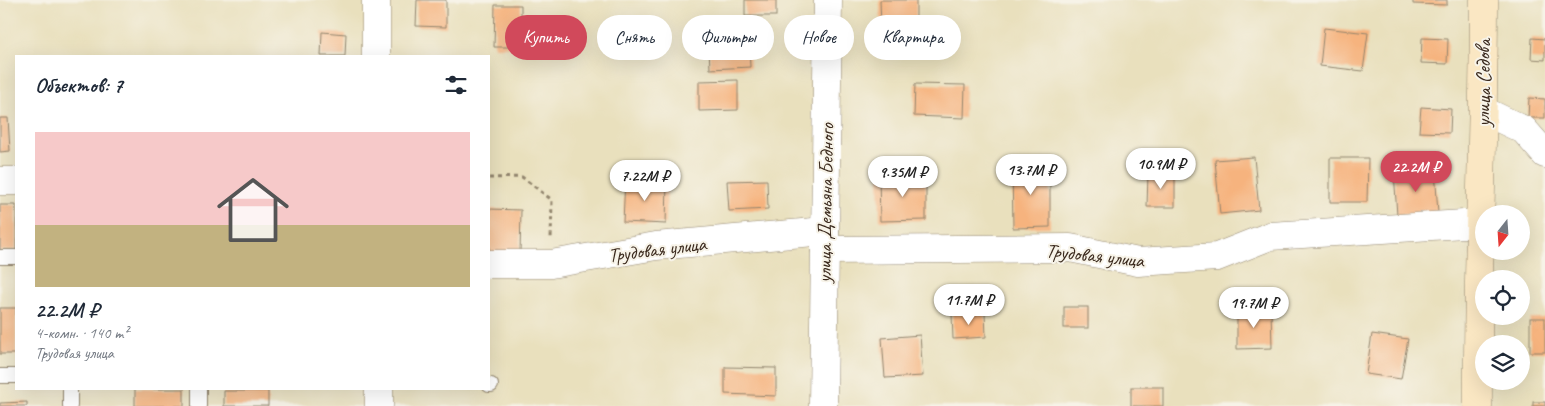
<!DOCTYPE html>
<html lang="ru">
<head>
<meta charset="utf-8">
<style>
  :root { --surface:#fff; --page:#f2f2f3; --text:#1f2937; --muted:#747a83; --line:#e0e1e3; --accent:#d1495b }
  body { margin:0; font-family:Caveat,sans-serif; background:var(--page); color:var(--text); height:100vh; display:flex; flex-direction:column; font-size:19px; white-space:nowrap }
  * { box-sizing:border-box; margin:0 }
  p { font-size:16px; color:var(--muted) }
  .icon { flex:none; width:28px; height:28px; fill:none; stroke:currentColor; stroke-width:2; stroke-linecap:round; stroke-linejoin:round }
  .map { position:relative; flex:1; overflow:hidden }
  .details { position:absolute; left:15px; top:55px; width:475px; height:335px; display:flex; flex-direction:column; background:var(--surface); border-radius:0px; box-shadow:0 5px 20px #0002 }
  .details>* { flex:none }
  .top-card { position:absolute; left:505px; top:15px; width:475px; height:45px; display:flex; gap:10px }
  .needle { width:32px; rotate:197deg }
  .buttons { position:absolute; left:1475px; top:205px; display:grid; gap:10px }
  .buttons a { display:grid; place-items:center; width:55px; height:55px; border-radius:50%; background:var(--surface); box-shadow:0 5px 20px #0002; font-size:25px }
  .price { position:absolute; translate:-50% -42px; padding:0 11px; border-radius:18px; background:#fff; color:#222; font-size:16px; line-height:32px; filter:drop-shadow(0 1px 2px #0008) }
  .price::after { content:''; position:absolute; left:50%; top:30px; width:15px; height:11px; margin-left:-8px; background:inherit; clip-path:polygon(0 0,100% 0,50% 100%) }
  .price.on { background:var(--accent); color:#fff }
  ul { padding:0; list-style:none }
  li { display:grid; align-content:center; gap:10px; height:265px; padding:0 20px }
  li+li { border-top:1px solid var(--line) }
  li span { display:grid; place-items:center; height:155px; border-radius:0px; color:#555 }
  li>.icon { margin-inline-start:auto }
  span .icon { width:90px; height:90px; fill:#fffc; stroke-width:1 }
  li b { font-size:21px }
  h2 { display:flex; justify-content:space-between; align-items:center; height:60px; padding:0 20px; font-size:21px }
  .tag { padding:0 18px; border-radius:22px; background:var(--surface); box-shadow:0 5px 20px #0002; font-size:18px; line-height:45px }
  .tag.on { background:var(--accent); color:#fff }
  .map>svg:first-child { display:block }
  .building { fill:#f6b37e }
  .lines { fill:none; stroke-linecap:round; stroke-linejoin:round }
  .lane-casing { stroke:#92856e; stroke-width:16 }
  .street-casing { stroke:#92856e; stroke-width:29 }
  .secondary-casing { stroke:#92856e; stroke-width:29 }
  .path { stroke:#92856e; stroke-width:3; stroke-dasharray:4 4; stroke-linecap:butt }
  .lane { stroke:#fff; stroke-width:14 }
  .street { stroke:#fff; stroke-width:28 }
  .secondary { stroke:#fae7c3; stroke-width:28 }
  .labels { text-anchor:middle; stroke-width:4; stroke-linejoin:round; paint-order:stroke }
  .street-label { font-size:20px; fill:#3b2a1e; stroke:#f7f3e8 }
</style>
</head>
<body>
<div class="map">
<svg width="1545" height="406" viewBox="0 0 1545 406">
  <rect width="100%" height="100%" fill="#f7f3e8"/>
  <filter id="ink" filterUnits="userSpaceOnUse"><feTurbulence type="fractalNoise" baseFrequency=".02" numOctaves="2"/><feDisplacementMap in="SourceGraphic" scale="10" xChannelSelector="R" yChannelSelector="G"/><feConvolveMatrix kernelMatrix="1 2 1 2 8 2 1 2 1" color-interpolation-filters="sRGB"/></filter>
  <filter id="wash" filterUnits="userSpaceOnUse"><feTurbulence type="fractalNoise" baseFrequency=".0096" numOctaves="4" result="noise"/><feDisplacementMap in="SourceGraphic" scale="20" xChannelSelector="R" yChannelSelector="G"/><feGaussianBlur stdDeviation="1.12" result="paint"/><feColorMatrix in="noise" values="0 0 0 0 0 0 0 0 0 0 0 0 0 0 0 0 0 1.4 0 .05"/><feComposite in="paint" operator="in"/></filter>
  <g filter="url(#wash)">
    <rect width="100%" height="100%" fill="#e9e0bd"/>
    <g id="blocks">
      <!-- building -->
      <g class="building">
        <polygon points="417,0 446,0 446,27 416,26"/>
        <rect x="745" y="0" width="31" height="16"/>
        <polygon points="880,0 916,0 916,28 881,28"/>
        <polygon points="1413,0 1447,0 1447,5 1413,4"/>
        <polygon points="495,5 521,5 521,47 494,47"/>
        <polygon points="1324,28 1368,33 1363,71 1320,66"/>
        <polygon points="322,32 346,34 345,56 321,56"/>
        <polygon points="1422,38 1448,39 1447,64 1421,63"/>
        <polygon points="1532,38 1545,39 1545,60 1531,59"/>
        <polygon points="749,46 750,67 710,69 709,48"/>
        <polygon points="738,80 738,110 699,111 699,81"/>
        <polygon points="915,84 965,85 964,118 914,116"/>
        <polygon points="1529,98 1545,99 1545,118 1528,118"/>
        <polygon points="1421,107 1451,109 1450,133 1419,132"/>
        <polygon points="0,118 8,118 10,151 0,152"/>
        <polygon points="1254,157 1259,210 1220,214 1215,160"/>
        <polygon points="1330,158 1368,158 1367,202 1330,202"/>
        <polygon points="1012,165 1050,165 1050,227 1013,228"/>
        <polygon points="1435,170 1438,213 1397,215 1394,172"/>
        <polygon points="1148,173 1175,173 1175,207 1147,207"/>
        <polygon points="926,175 926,220 880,221 879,176"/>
        <polygon points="625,179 667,181 666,224 623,222"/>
        <polygon points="767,180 768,209 729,211 727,181"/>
        <polygon points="0,205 16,205 16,250 0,251"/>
        <polygon points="489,209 521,210 520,253 489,253"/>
        <rect x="1064" y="307" width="24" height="21"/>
        <rect x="0" y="308" width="16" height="46"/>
        <polygon points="1237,310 1271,310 1272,348 1237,349"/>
        <polygon points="985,313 986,337 953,339 952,314"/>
        <rect x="1530" y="318" width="15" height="34"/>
        <polygon points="1372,334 1408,339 1401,379 1366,374"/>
        <polygon points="920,335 923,376 885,378 882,338"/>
        <polygon points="725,367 776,368 776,396 725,394"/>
        <rect x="1131" y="387" width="32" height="19"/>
        <rect x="135" y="389" width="49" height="17"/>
        <rect x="224" y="391" width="44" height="15"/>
        <polygon points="27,402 27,406 0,406 0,403"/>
        <rect x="1533" y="402" width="12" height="4"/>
      </g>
    </g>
  </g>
  <g filter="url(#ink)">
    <use href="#blocks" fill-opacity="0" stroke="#92856e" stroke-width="1"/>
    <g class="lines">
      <defs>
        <g id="lane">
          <polyline points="0,257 16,257"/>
          <polyline points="0,376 16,376"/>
          <polyline points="489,385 491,385"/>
          <polyline points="70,389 70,406"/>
          <polyline points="199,406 199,389"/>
        </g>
        <g id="street">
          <polyline points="376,0 376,56"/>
          <polyline points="1484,111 1524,130 1545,154"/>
          <polyline points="0,181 16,181"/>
          <polyline points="825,250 1070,248 1138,262 1217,257 1270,236 1480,223"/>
          <polyline points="489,264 551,264 656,246 825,231"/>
          <polyline points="379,389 379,406"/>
          <polyline points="823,406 828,0"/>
        </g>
        <path id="secondary" d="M 1478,406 C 1477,271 1484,135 1484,0"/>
      </defs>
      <!-- lane casing -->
      <use href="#lane" class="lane-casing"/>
      <!-- street casing -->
      <use href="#street" class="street-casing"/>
      <!-- secondary casing -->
      <use href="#secondary" class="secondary-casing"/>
      <!-- path -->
      <polyline class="path" points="489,178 522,177 552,200 551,239"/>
      <!-- lane -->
      <use href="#lane" class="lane"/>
      <!-- street -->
      <use href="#street" class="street"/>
      <!-- secondary -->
      <use href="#secondary" class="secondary"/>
    </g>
  </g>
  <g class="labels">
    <!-- street labels -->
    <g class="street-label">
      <text transform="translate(1483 83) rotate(-90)" y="7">улица Седова</text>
      <text transform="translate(825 203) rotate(-89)" y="7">улица Демьяна Бедного</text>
      <text transform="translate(657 249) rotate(-7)" y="7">Трудовая улица</text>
      <text transform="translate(1095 255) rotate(6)" y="7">Трудовая улица</text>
    </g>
  </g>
</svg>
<div class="buttons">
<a><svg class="needle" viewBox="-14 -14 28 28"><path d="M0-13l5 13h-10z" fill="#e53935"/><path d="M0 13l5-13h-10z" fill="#747a83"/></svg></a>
<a><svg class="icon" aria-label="locate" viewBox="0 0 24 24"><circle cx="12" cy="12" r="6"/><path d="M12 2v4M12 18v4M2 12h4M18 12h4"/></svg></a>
<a><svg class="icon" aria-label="layers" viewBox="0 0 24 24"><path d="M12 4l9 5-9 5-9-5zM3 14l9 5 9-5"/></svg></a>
</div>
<b class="price" style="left:1161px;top:190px">10.9M ₽</b>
<b class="price on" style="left:1416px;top:193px">22.2M ₽</b>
<b class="price" style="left:1031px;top:196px">13.7M ₽</b>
<b class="price" style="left:903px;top:198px">9.35M ₽</b>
<b class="price" style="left:645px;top:202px">7.22M ₽</b>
<b class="price" style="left:969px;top:326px">11.7M ₽</b>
<b class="price" style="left:1254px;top:329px">19.7M ₽</b>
<div class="top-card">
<a class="tag on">Купить</a>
<a class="tag">Снять</a>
<a class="tag">Фильтры</a>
<a class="tag">Новое</a>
<a class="tag">Квартира</a>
</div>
<section class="details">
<h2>Объектов: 7<svg class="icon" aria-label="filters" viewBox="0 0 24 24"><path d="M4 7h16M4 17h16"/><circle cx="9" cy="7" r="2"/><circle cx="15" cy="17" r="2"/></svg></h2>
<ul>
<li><span style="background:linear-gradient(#f6c9c9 60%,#c2b280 0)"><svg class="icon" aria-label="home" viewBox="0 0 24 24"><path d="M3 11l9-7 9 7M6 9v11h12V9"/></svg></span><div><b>22.2M ₽</b><p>4-комн. · 140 m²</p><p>Трудовая улица</p></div></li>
</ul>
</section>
</div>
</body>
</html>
